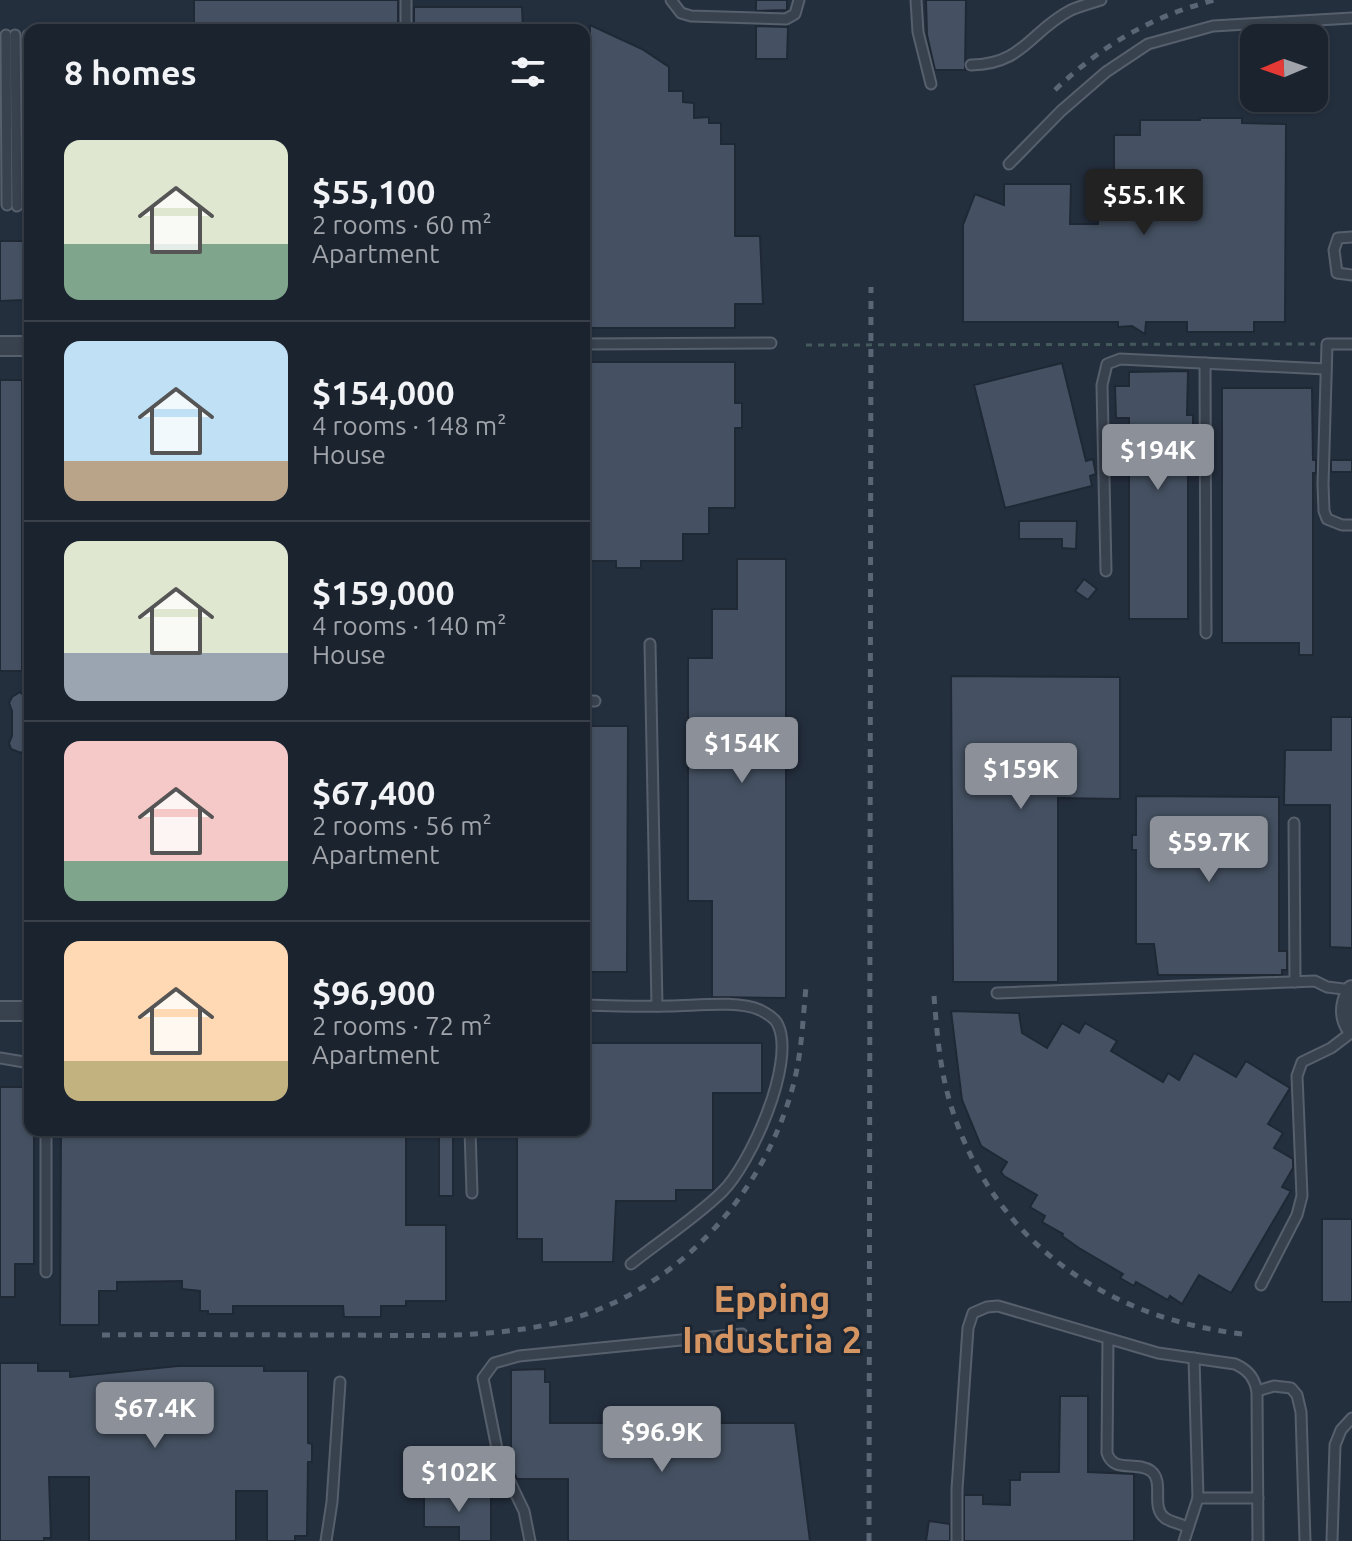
<!DOCTYPE html>
<html lang="en">
<head>
<meta charset="utf-8">
<style>
  :root { --surface:#1b232e; --page:#282f3a; --text:#f1f3f6; --muted:#a0a4aa; --line:#39404a; --accent:#8c9099 }
  body { margin:0; font-family:Ubuntu,sans-serif; background:var(--page); color:var(--text); height:100vh; display:flex; flex-direction:column; font-size:30px; white-space:nowrap }
  * { box-sizing:border-box; margin:0 }
  p { font-size:26px; color:var(--muted) }
  .icon { flex:none; width:44px; height:44px; fill:none; stroke:currentColor; stroke-width:2; stroke-linecap:round; stroke-linejoin:round }
  .map { position:relative; flex:1; overflow:hidden }
  .details { position:absolute; left:24px; top:24px; width:566px; height:1112px; display:flex; flex-direction:column; background:var(--surface); border-radius:16px; box-shadow:0 2px 6px #0004,0 0 0 2px var(--line) }
  .details>* { flex:none }
  .needle { width:52px; rotate:268deg }
  .tools { position:absolute; left:1240px; top:24px; display:grid; gap:16px }
  .tools a { display:grid; place-items:center; width:88px; height:88px; border-radius:16px; background:var(--surface); box-shadow:0 2px 6px #0004,0 0 0 2px var(--line); font-size:40px }
  .price { position:absolute; translate:-50% -68px; padding:0 18px; border-radius:8px; background:var(--accent); color:#fff; font-size:26px; line-height:52px; filter:drop-shadow(0 2px 4px #0008) }
  .price::after { content:''; position:absolute; left:50%; top:48px; width:24px; height:18px; margin-left:-12px; background:inherit; clip-path:polygon(0 0,100% 0,50% 100%) }
  .price.selected { background:#222; color:#fff }
  ul { padding:0; list-style:none }
  li { display:flex; align-items:center; gap:24px; height:200px; padding:0 40px }
  li+li { border-top:2px solid var(--line) }
  li span { display:grid; place-items:center; flex:none; width:224px; height:160px; border-radius:16px; color:#555 }
  li>.icon { margin-inline-start:auto }
  span .icon { width:96px; height:96px; fill:#fffc; stroke-width:1 }
  li b { font-size:34px }
  h2 { display:flex; justify-content:space-between; align-items:center; height:96px; padding:0 40px; font-size:34px }
  .map>svg:first-child { display:block }
  .building { fill:#455162; stroke:#1f2835; stroke-width:2 }
  .lines { fill:none; stroke-linecap:round; stroke-linejoin:round }
  .lane-casing { stroke:#565f6c; stroke-width:13 }
  .street-casing { stroke:#565f6c; stroke-width:22 }
  .path { stroke:#44595c; stroke-width:3; stroke-dasharray:6 6; stroke-linecap:butt }
  .lane { stroke:#38414e; stroke-width:9 }
  .street { stroke:#38414e; stroke-width:18 }
  .rail { stroke:#5a6575; stroke-width:5; stroke-dasharray:8 8; stroke-linecap:butt }
  .labels { text-anchor:middle; stroke-width:6; stroke-linejoin:round; paint-order:stroke }
  .district-label { font-size:36px; font-weight:bold; fill:#d59563; stroke:#1d2633 }
</style>
</head>
<body>
<div class="map">
<svg width="1352" height="1541" viewBox="0 0 1352 1541">
  <rect width="100%" height="100%" fill="#242f3e"/>
  <!-- building -->
  <g class="building">
    <rect x="194" y="0" width="204" height="30"/>
    <polygon points="756,0 787,0 787,10 756,11"/>
    <polygon points="926,0 966,0 965,70 935,70 927,35"/>
    <polygon points="414,7 522,7 523,30 414,30"/>
    <polygon points="590,25 642,49 669,67 669,91 683,91 683,102 694,103 694,118 709,117 709,123 721,123 721,144 735,144 735,236 760,236 763,304 735,304 735,328 584,328 584,91 590,91"/>
    <polygon points="756,26 788,27 787,59 756,59"/>
    <polygon points="1200,118 1242,118 1242,123 1286,124 1285,322 1254,322 1254,332 1187,332 1187,322 1146,322 1145,334 1132,326 1118,327 1118,322 963,322 963,225 975,194 1004,205 1004,184 1071,184 1070,224 1098,224 1098,218 1116,218 1116,192 1106,191 1106,177 1114,177 1114,135 1140,135 1140,120 1200,120"/>
    <polygon points="0,241 26,241 24,300 0,301"/>
    <polygon points="584,362 735,362 735,403 742,403 742,428 735,428 735,508 709,508 709,534 683,534 683,561 641,561 641,568 616,568 616,561 584,561"/>
    <polygon points="1062,363 1086,461 1093,459 1096,474 1090,476 1092,486 1005,508 974,385"/>
    <polygon points="1188,371 1187,415 1193,415 1193,440 1188,440 1188,619 1129,619 1129,418 1116,418 1115,386 1129,386 1129,372"/>
    <rect x="0" y="380" width="22" height="291"/>
    <polygon points="1222,388 1312,388 1313,460 1316,460 1316,473 1313,473 1313,655 1299,655 1299,643 1222,643"/>
    <rect x="1331" y="460" width="21" height="12"/>
    <polygon points="1019,521 1077,521 1076,549 1062,548 1062,539 1019,539"/>
    <polygon points="737,559 786,559 786,998 712,997 712,901 688,901 688,658 712,658 712,609 737,609"/>
    <polygon points="1084,579 1097,589 1088,600 1075,591"/>
    <polygon points="951,676 1120,677 1120,799 1058,798 1058,982 953,982"/>
    <polygon points="20,692 30,701 28,736 30,745 21,753 11,749 9,743 12,736 12,711 9,703 12,697"/>
    <polygon points="1331,717 1352,717 1352,948 1330,947 1330,805 1284,805 1285,750 1331,750"/>
    <polygon points="584,726 628,726 627,972 584,972"/>
    <polygon points="1136,796 1279,797 1279,951 1287,951 1287,970 1282,970 1282,975 1158,975 1154,944 1136,944 1136,850 1132,850 1132,835 1136,835"/>
    <polygon points="951,1011 1019,1013 1022,1033 1047,1048 1062,1023 1079,1033 1085,1023 1117,1041 1111,1051 1163,1082 1168,1073 1179,1080 1194,1053 1236,1077 1246,1061 1290,1088 1268,1124 1283,1133 1274,1148 1293,1159 1293,1168 1282,1187 1291,1191 1231,1293 1199,1275 1182,1304 1170,1296 1168,1300 1136,1282 1134,1286 1120,1278 1123,1274 1079,1248 1062,1236 1063,1234 1042,1222 1045,1216 1030,1207 1037,1195 1004,1176 1001,1172 1007,1162 981,1146 962,1100"/>
    <polygon points="584,1043 762,1043 762,1093 713,1093 713,1190 676,1190 676,1201 616,1201 613,1262 542,1262 542,1239 517,1239 517,1130 584,1130"/>
    <polygon points="0,1087 29,1087 30,1130 34,1130 34,1264 15,1264 15,1297 0,1297"/>
    <polygon points="61,1130 406,1132 406,1225 446,1225 446,1301 406,1301 406,1306 381,1306 381,1317 344,1317 343,1306 233,1306 233,1314 208,1314 208,1311 200,1311 200,1291 182,1289 182,1281 117,1282 117,1291 99,1291 99,1325 60,1325"/>
    <rect x="439" y="1130" width="14" height="66"/>
    <rect x="1322" y="1219" width="30" height="83"/>
    <polygon points="0,1363 38,1363 38,1371 70,1371 70,1377 178,1366 264,1366 264,1371 308,1371 308,1443 312,1444 312,1462 308,1462 307,1536 295,1536 295,1541 267,1541 267,1491 236,1491 236,1541 89,1541 89,1477 49,1477 51,1538 44,1538 44,1541 0,1541"/>
    <polygon points="545,1369 545,1382 550,1382 550,1423 795,1423 810,1541 568,1541 568,1479 517,1479 511,1467 511,1370"/>
    <polygon points="1060,1396 1088,1396 1088,1472 1134,1474 1134,1541 964,1541 964,1495 983,1495 983,1504 1010,1505 1010,1480 1020,1480 1020,1472 1059,1472"/>
    <polygon points="424,1485 440,1485 440,1496 491,1496 491,1541 459,1541 459,1527 424,1527"/>
    <polygon points="929,1521 950,1524 950,1541 926,1541"/>
  </g>
  <g class="lines">
    <defs>
      <g id="lane">
        <polyline points="406,0 406,30"/>
        <polyline points="671,0 681,13 691,16 786,19 795,14 799,0"/>
        <polyline points="916,0 918,32 931,84"/>
        <polyline points="6,35 7,205"/>
        <polyline points="15,35 17,206"/>
        <path d="M 971,65 C 1024,64 1030,31 1071,10 C 1080,6 1091,3 1101,0"/>
        <polyline points="1009,164 1061,111 1106,72 1148,44 1213,26 1352,18"/>
        <polyline points="28,206 28,35"/>
        <polyline points="1352,237 1338,238 1334,250 1337,273 1352,275"/>
        <polyline points="584,344 771,343"/>
        <polyline points="1352,344 1327,344 1323,484 1324,511 1327,519 1342,525 1352,525"/>
        <polyline points="1205,363 1206,633"/>
        <polyline points="1106,571 1102,385 1107,364 1120,359 1326,369"/>
        <polyline points="650,644 657,1006"/>
        <polyline points="584,701 595,701"/>
        <polyline points="1294,823 1295,982"/>
        <polyline points="997,993 1315,981 1327,987 1352,990"/>
        <path d="M 584,1005 C 612,1006 641,1007 669,1006 C 694,1006 738,1000 760,1010 C 766,1013 776,1019 778,1025 C 796,1063 750,1165 722,1192 C 694,1219 661,1240 631,1264"/>
        <polyline points="0,1058 30,1063"/>
        <polyline points="46,1130 46,1272"/>
        <polyline points="470,1130 472,1193"/>
        <polyline points="1261,1285 1297,1215 1302,1196 1297,1076 1302,1062 1331,1048 1352,1032"/>
        <path d="M 1108,1339 L 1107,1453 C 1114,1474 1136,1460 1151,1471 C 1165,1482 1150,1507 1165,1518 C 1172,1523 1181,1523 1188,1528"/>
        <polyline points="1194,1358 1198,1498 1258,1498"/>
        <polyline points="1257,1391 1274,1386 1291,1388 1297,1395 1301,1412 1305,1541"/>
        <polyline points="326,1541 332,1502 340,1382"/>
        <polyline points="530,1541 524,1511 499,1459 483,1378 494,1363 519,1356 742,1334"/>
        <path d="M 957,1541 L 957,1489 L 968,1328 L 973,1313 L 987,1307 L 998,1306 L 1158,1353 L 1235,1364 C 1248,1370 1254,1377 1257,1391 L 1258,1541"/>
        <polyline points="1184,1541 1198,1498"/>
        <polyline points="1332,1541 1335,1445 1341,1430 1352,1418"/>
      </g>
      <g id="street">
        <polyline points="0,346 30,346"/>
        <path d="M 1352,990 C 1345,1003 1343,1016 1352,1029"/>
        <polyline points="0,1011 30,1011"/>
      </g>
    </defs>
    <!-- lane casing -->
    <use href="#lane" class="lane-casing"/>
    <!-- street casing -->
    <use href="#street" class="street-casing"/>
    <!-- path -->
    <polyline class="path" points="806,345 1315,344"/>
    <!-- lane -->
    <use href="#lane" class="lane"/>
    <!-- street -->
    <use href="#street" class="street"/>
    <!-- rail -->
    <g class="rail">
      <path d="M 1055,90 C 1102,45 1152,16 1215,0"/>
      <path d="M 934,996 C 937,1034 940,1072 952,1109 C 995,1243 1107,1318 1242,1334"/>
      <path d="M 102,1335 C 181,1334 260,1335 340,1335 C 408,1335 478,1339 546,1325 C 669,1301 766,1198 795,1078 C 802,1048 803,1017 806,987"/>
      <polyline points="869,1541 871,287"/>
    </g>
  </g>
  <g class="labels">
    <!-- district labels -->
    <g class="district-label">
      <text x="772" y="1312">Epping<tspan x="772" dy="41">Industria 2</tspan></text>
    </g>
  </g>
</svg>
<div class="tools">
<a><svg class="needle" viewBox="-14 -14 28 28"><path d="M0-13l5 13h-10z" fill="#e53935"/><path d="M0 13l5-13h-10z" fill="#a0a4aa"/></svg></a>
</div>
<b class="price selected" style="left:1144px;top:237px">$55.1K</b>
<b class="price" style="left:1158px;top:492px">$194K</b>
<b class="price" style="left:742px;top:785px">$154K</b>
<b class="price" style="left:1021px;top:811px">$159K</b>
<b class="price" style="left:1209px;top:884px">$59.7K</b>
<b class="price" style="left:155px;top:1450px">$67.4K</b>
<b class="price" style="left:662px;top:1474px">$96.9K</b>
<b class="price" style="left:459px;top:1514px">$102K</b>
<section class="details">
<h2>8 homes<svg class="icon" aria-label="filters" viewBox="0 0 24 24"><path d="M4 7h16M4 17h16"/><circle cx="9" cy="7" r="2"/><circle cx="15" cy="17" r="2"/></svg></h2>
<ul>
<li><span style="background:linear-gradient(#dfe7d0 65%,#7fa58c 0)"><svg class="icon" aria-label="home" viewBox="0 0 24 24"><path d="M3 11l9-7 9 7M6 9v11h12V9"/></svg></span><div><b>$55,100</b><p>2 rooms · 60 m²</p><p>Apartment</p></div></li>
<li><span style="background:linear-gradient(#bfe0f5 75%,#b9a48a 0)"><svg class="icon" aria-label="home" viewBox="0 0 24 24"><path d="M3 11l9-7 9 7M6 9v11h12V9"/></svg></span><div><b>$154,000</b><p>4 rooms · 148 m²</p><p>House</p></div></li>
<li><span style="background:linear-gradient(#dfe7d0 70%,#9aa5b1 0)"><svg class="icon" aria-label="home" viewBox="0 0 24 24"><path d="M3 11l9-7 9 7M6 9v11h12V9"/></svg></span><div><b>$159,000</b><p>4 rooms · 140 m²</p><p>House</p></div></li>
<li><span style="background:linear-gradient(#f6c9c9 75%,#7fa58c 0)"><svg class="icon" aria-label="home" viewBox="0 0 24 24"><path d="M3 11l9-7 9 7M6 9v11h12V9"/></svg></span><div><b>$67,400</b><p>2 rooms · 56 m²</p><p>Apartment</p></div></li>
<li><span style="background:linear-gradient(#ffd9b3 75%,#c2b280 0)"><svg class="icon" aria-label="home" viewBox="0 0 24 24"><path d="M3 11l9-7 9 7M6 9v11h12V9"/></svg></span><div><b>$96,900</b><p>2 rooms · 72 m²</p><p>Apartment</p></div></li>
</ul>
</section>
</div>
</body>
</html>
